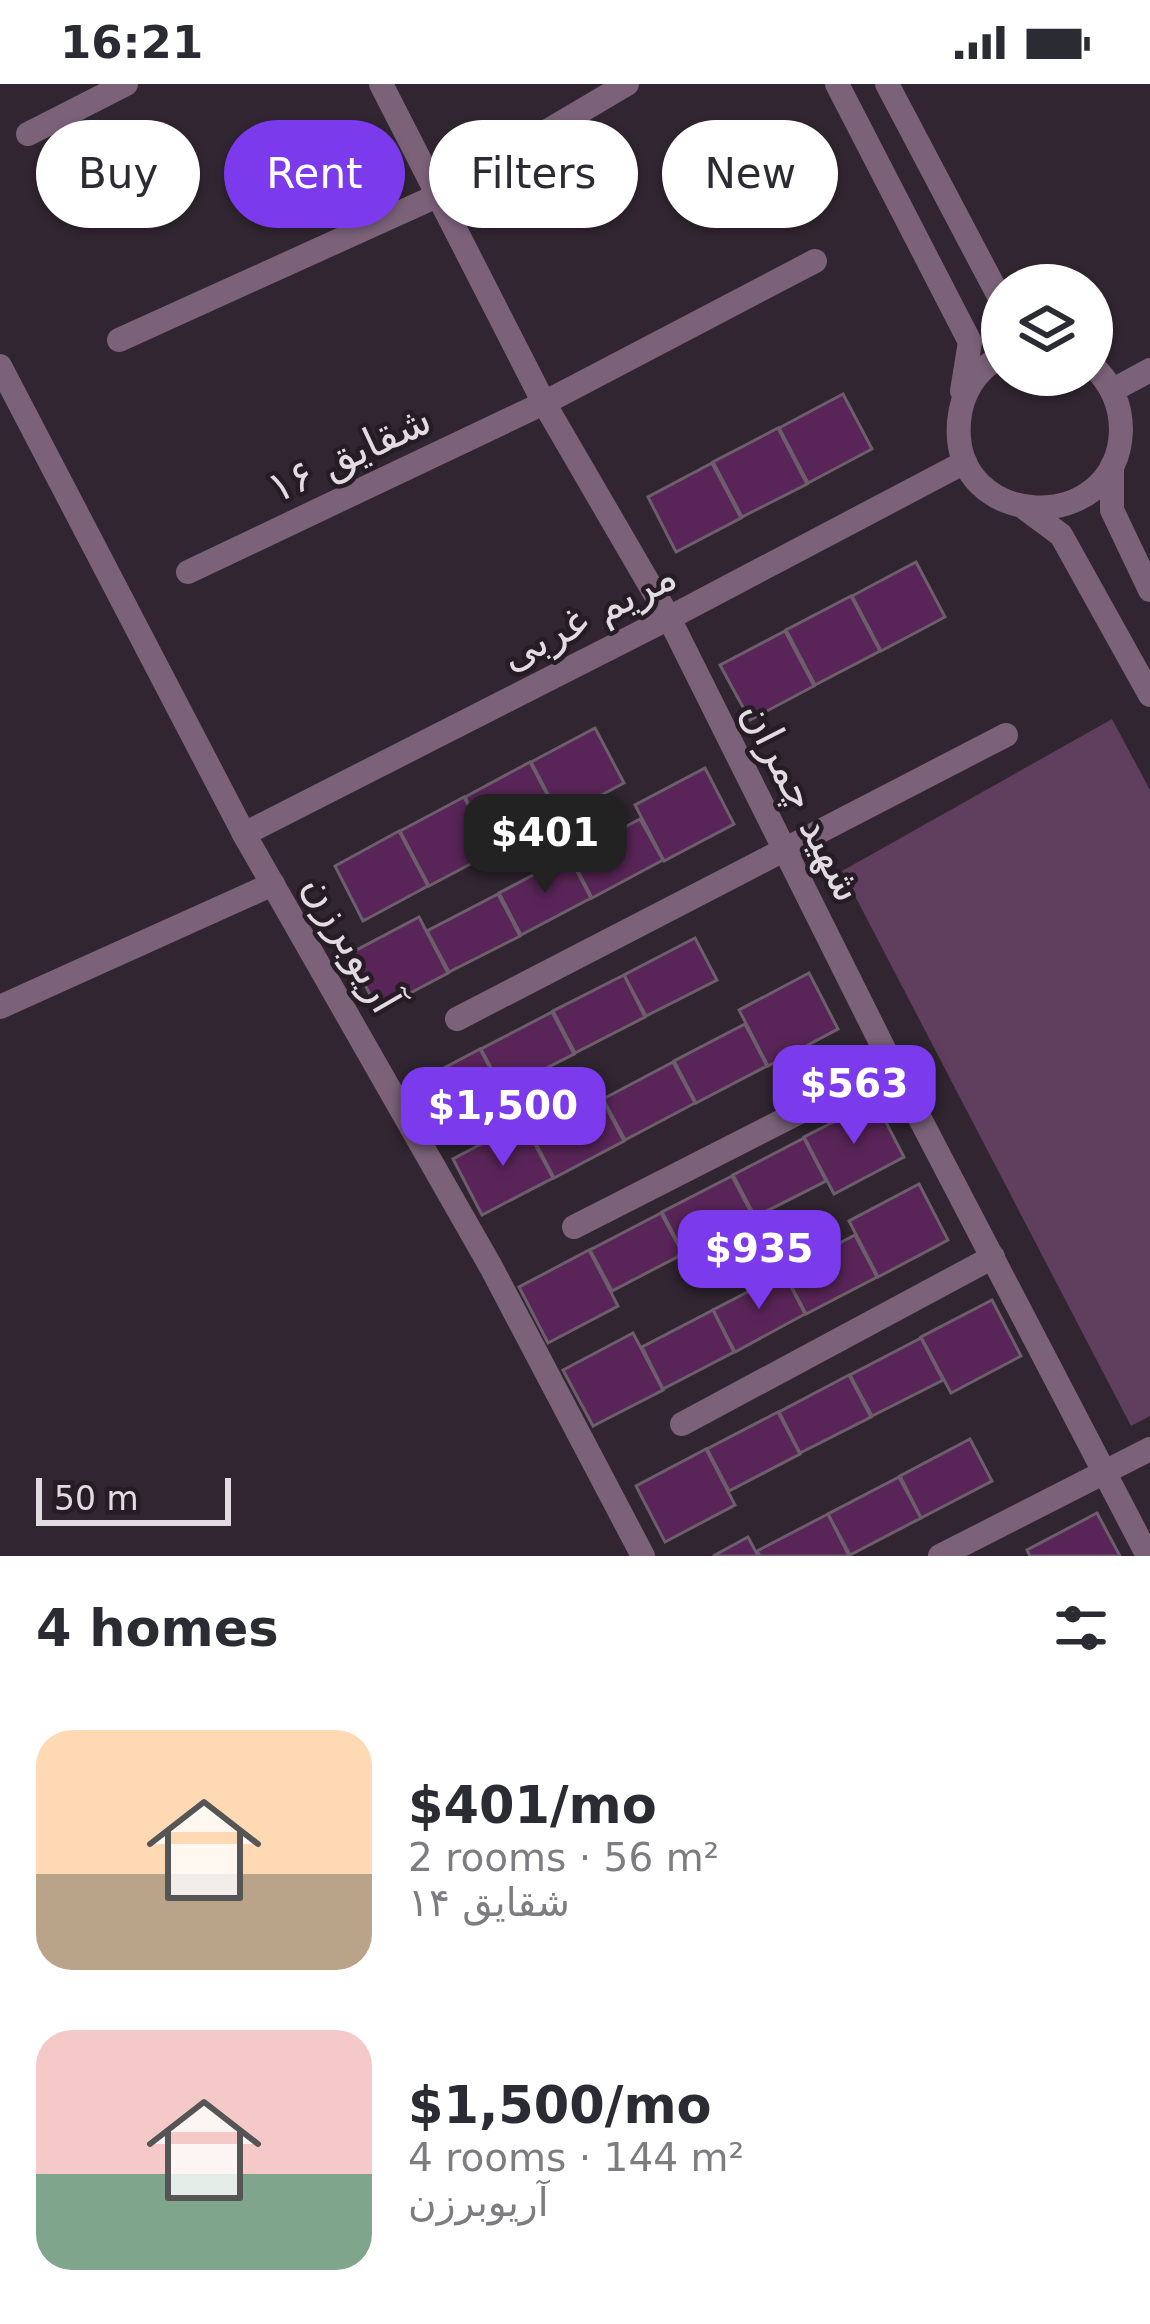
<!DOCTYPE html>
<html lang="en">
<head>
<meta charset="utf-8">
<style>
  :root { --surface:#fff; --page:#f2f2f3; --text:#2b2b33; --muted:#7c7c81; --accent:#7c3aed }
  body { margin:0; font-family:"DejaVu Sans","Noto Naskh Arabic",sans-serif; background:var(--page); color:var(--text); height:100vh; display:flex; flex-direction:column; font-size:45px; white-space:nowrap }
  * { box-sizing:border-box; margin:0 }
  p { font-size:39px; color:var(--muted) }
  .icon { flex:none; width:66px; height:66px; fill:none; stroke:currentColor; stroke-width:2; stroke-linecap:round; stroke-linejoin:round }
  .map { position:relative; height:1472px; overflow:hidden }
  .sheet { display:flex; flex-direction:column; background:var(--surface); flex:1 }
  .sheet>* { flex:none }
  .banner { position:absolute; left:36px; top:36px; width:1080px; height:108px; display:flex; gap:24px }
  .controls { position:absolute; left:981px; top:180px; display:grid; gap:24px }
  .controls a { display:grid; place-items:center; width:132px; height:132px; border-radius:50%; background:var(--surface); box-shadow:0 3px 9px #0004; font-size:60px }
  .scale { position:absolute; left:36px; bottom:30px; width:195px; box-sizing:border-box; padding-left:12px; border:6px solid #e3dbe2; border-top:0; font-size:33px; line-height:42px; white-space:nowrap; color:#e3dbe2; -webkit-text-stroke:9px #261c26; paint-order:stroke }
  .price { position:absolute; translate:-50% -102px; padding:0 27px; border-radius:24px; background:var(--accent); color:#fff; font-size:39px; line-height:78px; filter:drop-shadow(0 3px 6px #0008) }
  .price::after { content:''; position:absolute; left:50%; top:72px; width:36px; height:27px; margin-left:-18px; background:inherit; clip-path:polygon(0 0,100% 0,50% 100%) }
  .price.on { background:#222; color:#fff }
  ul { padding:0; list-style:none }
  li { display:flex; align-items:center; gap:36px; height:300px; padding:0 36px }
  li span { display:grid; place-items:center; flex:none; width:336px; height:240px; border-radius:36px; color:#555 }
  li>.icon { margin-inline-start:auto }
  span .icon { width:144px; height:144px; fill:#fffc; stroke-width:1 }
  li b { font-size:51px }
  h2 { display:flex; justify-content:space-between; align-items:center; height:144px; padding:0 36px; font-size:51px }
  .pill { padding:0 42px; border-radius:54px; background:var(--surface); box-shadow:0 3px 9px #0004; font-size:42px; line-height:108px }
  .pill.on { background:var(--accent); color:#fff }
  .status { display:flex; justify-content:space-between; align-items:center; height:84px; padding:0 60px; background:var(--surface); direction:ltr }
  .status svg { height:33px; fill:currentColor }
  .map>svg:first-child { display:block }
  .green { fill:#5f3e5e }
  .building { fill:#592558; stroke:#6c5f6b; stroke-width:3 }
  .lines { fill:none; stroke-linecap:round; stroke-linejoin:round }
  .minor { stroke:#7b6279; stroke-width:24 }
  .tertiary { stroke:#7b6279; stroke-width:24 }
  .labels { text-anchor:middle; stroke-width:9; stroke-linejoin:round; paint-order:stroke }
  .street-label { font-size:42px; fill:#e3dbe2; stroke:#261c26 }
</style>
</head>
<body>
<div class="status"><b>16:21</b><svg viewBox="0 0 49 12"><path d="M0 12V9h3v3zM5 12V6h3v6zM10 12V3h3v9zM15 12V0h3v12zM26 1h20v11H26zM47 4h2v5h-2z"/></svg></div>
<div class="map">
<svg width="1150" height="1472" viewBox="0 0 1150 1472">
  <rect width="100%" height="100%" fill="#302530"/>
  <!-- green -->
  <polygon class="green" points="1112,635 1150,706 1150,1332 1131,1342 842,787"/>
  <!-- building -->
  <g class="building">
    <polygon points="843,310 872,365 808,399 779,344"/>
    <polygon points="778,344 807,400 742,433 713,378"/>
    <polygon points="712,379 741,434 676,468 648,413"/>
    <polygon points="916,478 945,533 881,567 852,512"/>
    <polygon points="851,512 880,567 815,601 786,546"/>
    <polygon points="785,547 814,602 750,636 720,581"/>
    <polygon points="595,644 624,699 560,733 531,678"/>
    <polygon points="530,678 559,733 494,768 465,713"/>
    <polygon points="705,684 734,740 664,777 635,721"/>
    <polygon points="464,713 493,768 429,802 400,747"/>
    <polygon points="640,735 663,776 592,814 570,772"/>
    <polygon points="399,747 428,802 363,837 335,782"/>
    <polygon points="569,772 591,814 521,851 499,809"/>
    <polygon points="498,810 520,852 449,888 427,847"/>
    <polygon points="419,833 448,889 378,926 349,870"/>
    <polygon points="695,854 717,896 646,932 624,891"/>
    <polygon points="809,889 838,945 768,982 739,926"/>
    <polygon points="624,891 645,933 575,969 553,927"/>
    <polygon points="552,928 574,970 503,1006 481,965"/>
    <polygon points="745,940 767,982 696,1019 674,977"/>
    <polygon points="480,965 510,1021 439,1058 410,1002"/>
    <polygon points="673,978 695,1019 625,1056 603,1015"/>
    <polygon points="602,1015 624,1057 554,1094 532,1052"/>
    <polygon points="875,1017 904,1073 834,1110 804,1053"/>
    <polygon points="523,1038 553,1094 482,1131 453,1075"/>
    <polygon points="804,1054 826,1097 755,1133 733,1091"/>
    <polygon points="732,1092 754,1134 684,1170 662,1128"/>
    <polygon points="919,1100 948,1156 878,1193 849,1137"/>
    <polygon points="661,1129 683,1170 612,1207 590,1166"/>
    <polygon points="855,1151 877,1193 806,1230 784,1188"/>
    <polygon points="589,1166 618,1222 548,1259 519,1203"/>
    <polygon points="784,1189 805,1230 735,1268 713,1226"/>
    <polygon points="992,1216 1021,1272 951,1309 921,1253"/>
    <polygon points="713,1226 734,1268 663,1305 642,1263"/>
    <polygon points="633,1249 663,1306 593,1342 563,1286"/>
    <polygon points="921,1254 943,1296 872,1332 850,1291"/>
    <polygon points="849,1291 871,1333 800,1369 779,1328"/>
    <polygon points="778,1328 800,1370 729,1407 707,1365"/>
    <polygon points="970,1355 992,1397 921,1434 900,1392"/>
    <polygon points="706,1365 735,1421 665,1458 636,1402"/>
    <polygon points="899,1393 921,1434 850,1471 828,1430"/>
    <polygon points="1097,1429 1120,1472 1030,1472 1027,1466"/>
    <polygon points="828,1430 849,1472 760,1472 757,1467"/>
    <polygon points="748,1453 758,1472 713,1472"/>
  </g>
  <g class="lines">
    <!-- minor -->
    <g class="minor">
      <polyline points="381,0 544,319 669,534 892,981 1148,1472"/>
      <polyline points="28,50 126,0"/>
      <polyline points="119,256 439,111 627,0"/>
      <polyline points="0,282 244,750 491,1183 643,1472"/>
      <polyline points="1113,306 1150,286"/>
      <polyline points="188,488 544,319 815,177"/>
      <polyline points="244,750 669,534 965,378"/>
      <polyline points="0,923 273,800"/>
      <polyline points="457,935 1006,651"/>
      <polyline points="574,1143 892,981"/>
      <polyline points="682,1340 993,1173"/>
      <polyline points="940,1472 1150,1365"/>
    </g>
    <!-- tertiary -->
    <g class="tertiary">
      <polyline points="837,0 970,258 962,307"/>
      <polyline points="887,0 1002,218"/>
      <path d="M 1002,272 C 976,285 961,310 959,338 C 950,447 1118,454 1121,346 C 1121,320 1111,299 1092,281"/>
      <polyline points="1112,382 1112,426 1150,506"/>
      <polyline points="1026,425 1061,451 1150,611"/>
    </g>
  </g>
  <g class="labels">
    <!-- street labels -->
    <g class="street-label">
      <text transform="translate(349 369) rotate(-25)" y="15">شقایق ۱۶</text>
      <text transform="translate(588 531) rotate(-27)" y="15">مریم غربی</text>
      <text transform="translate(803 717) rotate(63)" y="15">شهید چمران</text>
      <text transform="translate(352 859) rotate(60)" y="15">آریوبرزن</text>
    </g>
  </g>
</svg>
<div class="controls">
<a><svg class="icon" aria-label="layers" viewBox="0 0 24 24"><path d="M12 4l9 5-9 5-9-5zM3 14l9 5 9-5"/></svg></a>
</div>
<div class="scale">50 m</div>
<b class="price on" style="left:545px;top:812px">$401</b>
<b class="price" style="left:854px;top:1063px">$563</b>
<b class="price" style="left:503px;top:1085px">$1,500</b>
<b class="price" style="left:759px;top:1228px">$935</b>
<div class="banner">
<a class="pill">Buy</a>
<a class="pill on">Rent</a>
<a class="pill">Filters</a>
<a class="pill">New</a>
</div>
</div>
<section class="sheet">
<h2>4 homes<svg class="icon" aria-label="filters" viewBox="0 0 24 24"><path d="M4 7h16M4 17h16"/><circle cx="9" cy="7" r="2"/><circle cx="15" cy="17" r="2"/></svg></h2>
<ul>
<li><span style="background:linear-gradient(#ffd9b3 60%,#b9a48a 0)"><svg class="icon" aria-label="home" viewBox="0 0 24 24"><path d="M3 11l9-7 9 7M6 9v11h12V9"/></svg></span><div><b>$401/mo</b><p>2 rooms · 56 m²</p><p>شقایق ۱۴</p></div></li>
<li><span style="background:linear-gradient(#f6c9c9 60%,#7fa58c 0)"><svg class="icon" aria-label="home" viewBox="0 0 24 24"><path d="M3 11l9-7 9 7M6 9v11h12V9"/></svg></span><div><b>$1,500/mo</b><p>4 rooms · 144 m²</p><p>آریوبرزن</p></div></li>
</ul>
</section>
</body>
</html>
